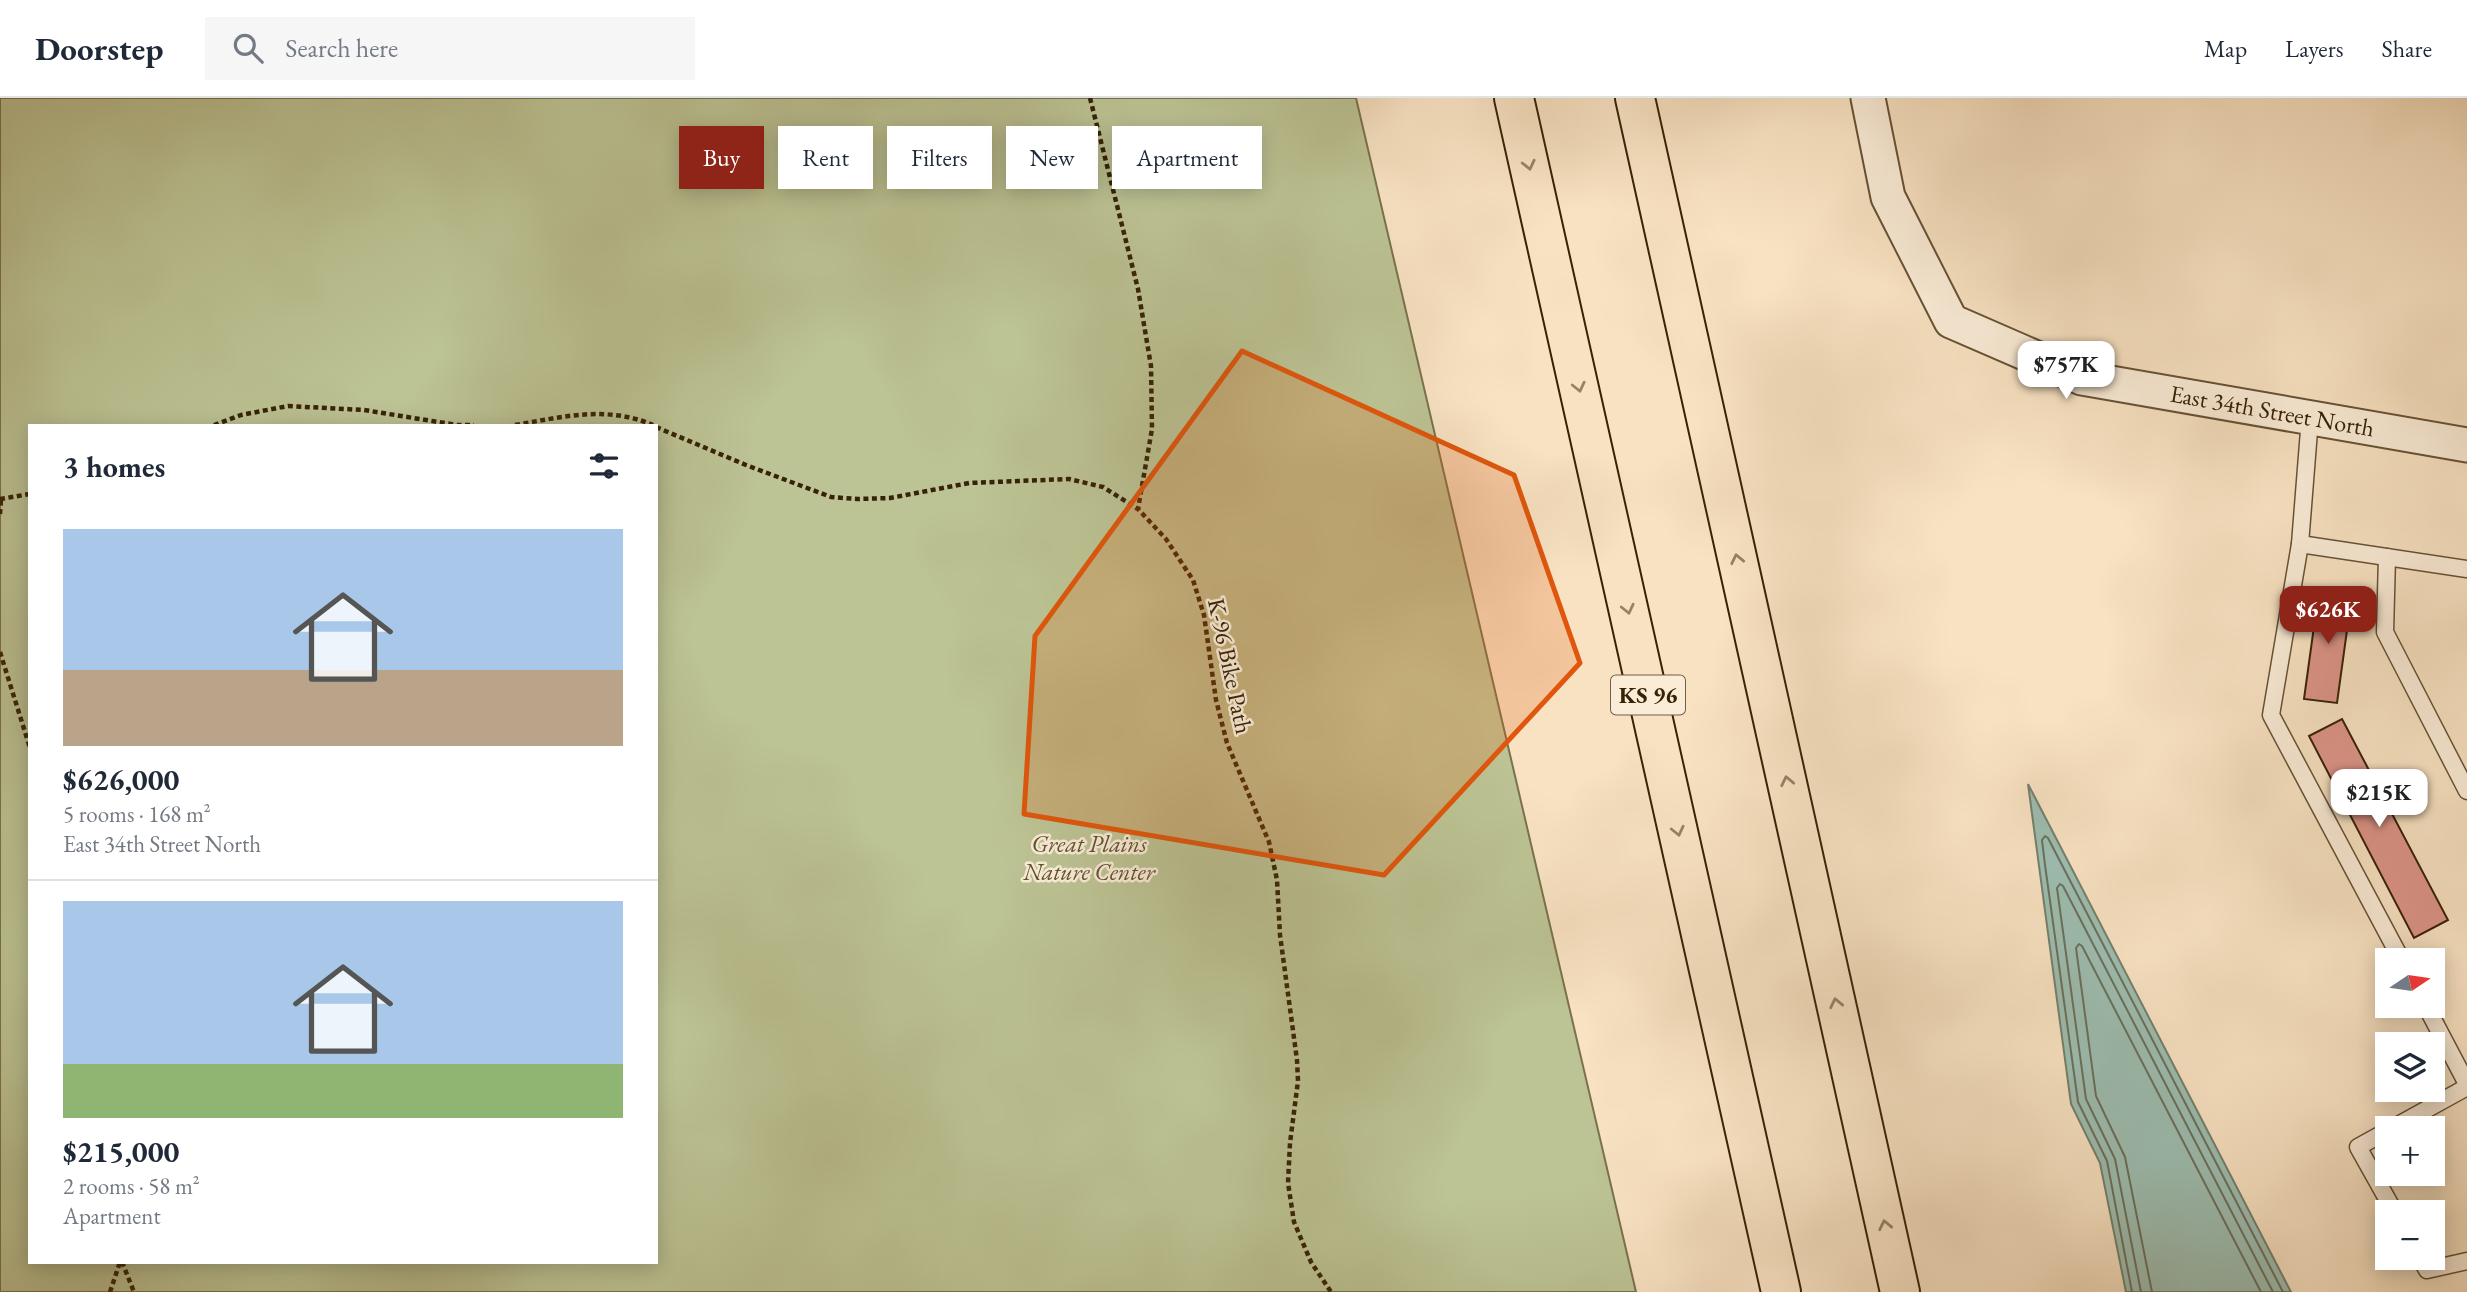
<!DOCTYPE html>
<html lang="en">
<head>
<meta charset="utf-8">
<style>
  :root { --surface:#fff; --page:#f6f6f7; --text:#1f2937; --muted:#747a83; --line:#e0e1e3; --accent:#8f2418 }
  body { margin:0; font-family:"EB Garamond",serif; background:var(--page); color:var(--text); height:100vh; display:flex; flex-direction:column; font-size:26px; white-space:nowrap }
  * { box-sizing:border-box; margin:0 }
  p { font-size:23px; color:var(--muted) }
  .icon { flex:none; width:38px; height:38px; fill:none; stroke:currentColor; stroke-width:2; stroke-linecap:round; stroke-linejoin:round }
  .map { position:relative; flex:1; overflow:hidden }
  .panel { position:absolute; left:28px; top:326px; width:630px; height:840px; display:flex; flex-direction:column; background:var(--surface); border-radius:0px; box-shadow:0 4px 18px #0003 }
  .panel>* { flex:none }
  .guide { position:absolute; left:679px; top:28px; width:665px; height:63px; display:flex; gap:14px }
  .needle { width:46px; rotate:77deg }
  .buttons { position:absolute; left:2375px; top:850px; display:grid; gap:14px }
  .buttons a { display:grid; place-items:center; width:70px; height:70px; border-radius:0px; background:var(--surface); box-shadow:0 4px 18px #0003; font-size:35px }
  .price { position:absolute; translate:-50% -60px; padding:0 16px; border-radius:14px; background:#fff; color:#222; font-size:23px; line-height:46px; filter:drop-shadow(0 2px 4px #0008) }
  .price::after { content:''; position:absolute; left:50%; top:42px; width:21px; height:16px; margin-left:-10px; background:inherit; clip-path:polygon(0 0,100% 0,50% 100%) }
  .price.selected { background:var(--accent); color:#fff }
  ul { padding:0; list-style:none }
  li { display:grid; align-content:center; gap:14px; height:371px; padding:0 35px }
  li+li { border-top:2px solid var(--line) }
  li span { display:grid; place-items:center; height:217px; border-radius:0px; color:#555 }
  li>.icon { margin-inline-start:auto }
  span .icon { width:126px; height:126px; fill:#fffc; stroke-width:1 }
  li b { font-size:30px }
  h2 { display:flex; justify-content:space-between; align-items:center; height:84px; padding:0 35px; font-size:30px }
  .tag { padding:0 24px; border-radius:0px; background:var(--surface); box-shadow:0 4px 18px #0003; font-size:24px; line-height:63px }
  .tag.selected { background:var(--accent); color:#fff }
  header { display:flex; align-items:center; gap:42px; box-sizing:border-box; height:98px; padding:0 35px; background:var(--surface); border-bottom:2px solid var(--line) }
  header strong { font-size:33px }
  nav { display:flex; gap:38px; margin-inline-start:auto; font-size:24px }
  .search { width:490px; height:63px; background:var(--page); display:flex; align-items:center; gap:18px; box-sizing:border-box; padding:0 24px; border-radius:0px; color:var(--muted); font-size:26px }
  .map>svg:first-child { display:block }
  .green { fill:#bcc394; stroke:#7a724d; stroke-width:2; fill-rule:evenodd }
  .water { fill:#9dbeb2; stroke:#74806d; stroke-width:2 }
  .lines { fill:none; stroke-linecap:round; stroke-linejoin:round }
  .shore { stroke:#6a705c; stroke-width:2 }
  .building { fill:#dc9488; stroke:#372206; stroke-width:2 }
  .service-casing { stroke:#675235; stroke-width:19 }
  .minor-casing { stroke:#675235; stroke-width:37 }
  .motorway-casing { stroke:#372206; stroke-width:42 }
  .path { stroke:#372206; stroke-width:4.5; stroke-dasharray:5 3.5; stroke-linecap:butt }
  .service { stroke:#faecd7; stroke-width:16 }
  .minor { stroke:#faecd7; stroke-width:33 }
  .motorway { stroke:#f8e2c2; stroke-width:38 }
  .oneway { stroke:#988264 }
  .marked { fill:#df560c; fill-opacity:0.2; stroke:#df560c; stroke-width:5; stroke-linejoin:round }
  .labels { text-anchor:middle; stroke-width:5; stroke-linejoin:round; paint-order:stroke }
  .shield { fill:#faecd7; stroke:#725f45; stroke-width:2 }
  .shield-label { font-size:23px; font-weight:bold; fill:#372206 }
  .street-label { font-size:24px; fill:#372206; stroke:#faecd7 }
  .park-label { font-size:24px; font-style:italic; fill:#5f5231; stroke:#faecd7 }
</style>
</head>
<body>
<header>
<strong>Doorstep</strong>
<div class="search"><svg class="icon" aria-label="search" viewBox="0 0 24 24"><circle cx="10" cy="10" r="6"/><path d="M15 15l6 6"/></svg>Search here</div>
<nav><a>Map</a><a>Layers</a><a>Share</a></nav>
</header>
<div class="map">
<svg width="2467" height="1194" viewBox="0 0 2467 1194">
  <rect width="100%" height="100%" fill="#f8e2c2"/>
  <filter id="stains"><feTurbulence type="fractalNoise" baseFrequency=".00286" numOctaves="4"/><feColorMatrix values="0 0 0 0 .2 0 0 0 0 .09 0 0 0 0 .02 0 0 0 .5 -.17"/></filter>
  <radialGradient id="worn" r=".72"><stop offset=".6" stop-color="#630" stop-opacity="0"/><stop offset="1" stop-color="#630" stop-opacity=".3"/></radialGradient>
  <!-- green -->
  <path class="green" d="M 0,0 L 1356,0 L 1636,1194 L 0,1194 ZM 30,327 L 656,327 L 656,1164 L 30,1164 Z"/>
  <!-- water -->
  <polygon class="water" points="2028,686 2291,1194 2126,1194 2100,1065 2071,1006"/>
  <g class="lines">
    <!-- shore -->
    <g class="shore">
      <polyline points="2132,1194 2107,1063 2078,1004 2045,767 2042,742 2045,738 2048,740 2283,1194"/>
      <polyline points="2141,1194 2115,1061 2086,1001 2057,790 2060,786 2063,788 2273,1194"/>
      <polyline points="2152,1194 2125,1059 2096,998 2076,850 2079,846 2082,848 2261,1194"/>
    </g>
  </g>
  <!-- building -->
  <g class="building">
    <polygon points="2319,492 2352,496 2337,605 2304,601"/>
    <polygon points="2342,621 2448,822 2414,840 2309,638"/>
  </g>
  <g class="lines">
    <defs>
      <g id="service">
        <polyline points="2310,320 2300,446 2271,617 2402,863"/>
        <polyline points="2300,446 2467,471"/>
        <polyline points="2387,459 2385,534 2467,693"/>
        <polyline points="2426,908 2467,986"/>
        <polyline points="2391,1031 2467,989"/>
        <polyline points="2387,1033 2358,1049 2395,1115"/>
        <polyline points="2420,1160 2427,1172 2467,1163"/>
      </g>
      <g id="minor">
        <path id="s1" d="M 1868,0 L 1888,99 L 1951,223 L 2082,280 L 2467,347"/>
      </g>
      <g id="motorway">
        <polyline points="1514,0 1781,1194"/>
        <polyline points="1635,0 1900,1194"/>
      </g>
    </defs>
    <!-- service casing -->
    <use href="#service" class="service-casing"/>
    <!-- minor casing -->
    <use href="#minor" class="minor-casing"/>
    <!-- motorway casing -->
    <use href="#motorway" class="motorway-casing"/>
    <!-- path -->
    <g class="path">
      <polyline points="1090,0 1138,191 1151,268 1152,331 1138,411"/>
      <polyline points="214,327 241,317 288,308 364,312 457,327 474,327"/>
      <path d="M 515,327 C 563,319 606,307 653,327"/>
      <polyline points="656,329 746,367 831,399 858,401 890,400 969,385 1069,381 1103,389 1138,411 1166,441 1193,482 1204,517 1216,602 1227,645 1269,744 1277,782 1280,837 1297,962 1298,983 1290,1045 1288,1085 1294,1124 1311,1164 1331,1194"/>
      <polyline points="0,401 30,396"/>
      <polyline points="0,416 1,401"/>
      <polyline points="0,554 30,650"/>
      <polyline points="122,1164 134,1194"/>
      <polyline points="110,1194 120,1164"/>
    </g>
    <!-- service -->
    <use href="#service" class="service"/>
    <!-- minor -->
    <use href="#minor" class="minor"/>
    <!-- motorway -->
    <use href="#motorway" class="motorway"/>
  </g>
  <!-- one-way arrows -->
  <defs><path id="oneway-chevron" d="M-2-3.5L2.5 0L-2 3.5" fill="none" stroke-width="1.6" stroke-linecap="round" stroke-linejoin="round" transform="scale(1.75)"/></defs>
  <g class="oneway">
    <use href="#oneway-chevron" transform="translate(1529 67) rotate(77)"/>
    <use href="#oneway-chevron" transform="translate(1579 289) rotate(77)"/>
    <use href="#oneway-chevron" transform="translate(1737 461) rotate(-102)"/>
    <use href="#oneway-chevron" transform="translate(1628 511) rotate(77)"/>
    <use href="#oneway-chevron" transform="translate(1787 683) rotate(-102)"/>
    <use href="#oneway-chevron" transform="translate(1678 733) rotate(77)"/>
    <use href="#oneway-chevron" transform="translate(1836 905) rotate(-102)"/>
    <use href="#oneway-chevron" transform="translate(1885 1127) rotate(-102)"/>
  </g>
  <!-- marked area -->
  <path class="marked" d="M 1242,253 L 1514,377 L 1580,565 L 1384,777 L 1024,716 L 1035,538 Z"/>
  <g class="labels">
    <!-- shield labels -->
    <rect class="shield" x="1611" y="577.5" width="74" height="39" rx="5"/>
    <g class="shield-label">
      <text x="1648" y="605">KS 96</text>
    </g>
    <!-- street labels -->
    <g class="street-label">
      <text dy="8" stroke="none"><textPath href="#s1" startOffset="576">East 34th Street North</textPath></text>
      <text transform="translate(1230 568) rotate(78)" y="8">K-96 Bike Path</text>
    </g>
    <!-- park labels -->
    <g class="park-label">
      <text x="1089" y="754">Great Plains<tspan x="1089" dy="28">Nature Center</tspan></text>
    </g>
  </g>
  <rect width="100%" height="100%" filter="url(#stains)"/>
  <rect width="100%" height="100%" fill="url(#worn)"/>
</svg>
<div class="buttons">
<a><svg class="needle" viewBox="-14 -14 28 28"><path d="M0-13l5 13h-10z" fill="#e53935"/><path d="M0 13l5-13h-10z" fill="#747a83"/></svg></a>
<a><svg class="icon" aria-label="layers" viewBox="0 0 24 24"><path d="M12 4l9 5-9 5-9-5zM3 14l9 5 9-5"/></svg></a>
<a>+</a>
<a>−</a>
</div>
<b class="price" style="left:2066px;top:303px">$757K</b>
<b class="price selected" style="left:2328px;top:548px">$626K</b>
<b class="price" style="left:2379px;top:731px">$215K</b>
<div class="guide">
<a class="tag selected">Buy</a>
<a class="tag">Rent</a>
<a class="tag">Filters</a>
<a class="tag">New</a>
<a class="tag">Apartment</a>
</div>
<section class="panel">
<h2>3 homes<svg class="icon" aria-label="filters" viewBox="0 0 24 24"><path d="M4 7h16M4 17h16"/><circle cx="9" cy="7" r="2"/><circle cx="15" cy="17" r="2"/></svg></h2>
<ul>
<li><span style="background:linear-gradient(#a9c7e8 65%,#b9a48a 0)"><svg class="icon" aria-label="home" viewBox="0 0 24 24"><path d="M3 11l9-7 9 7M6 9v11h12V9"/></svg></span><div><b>$626,000</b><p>5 rooms · 168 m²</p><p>East 34th Street North</p></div></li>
<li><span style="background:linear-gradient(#a9c7e8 75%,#8fb573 0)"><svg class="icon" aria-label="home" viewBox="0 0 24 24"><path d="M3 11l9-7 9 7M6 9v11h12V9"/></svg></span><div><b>$215,000</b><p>2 rooms · 58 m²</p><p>Apartment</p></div></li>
</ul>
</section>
</div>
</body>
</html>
